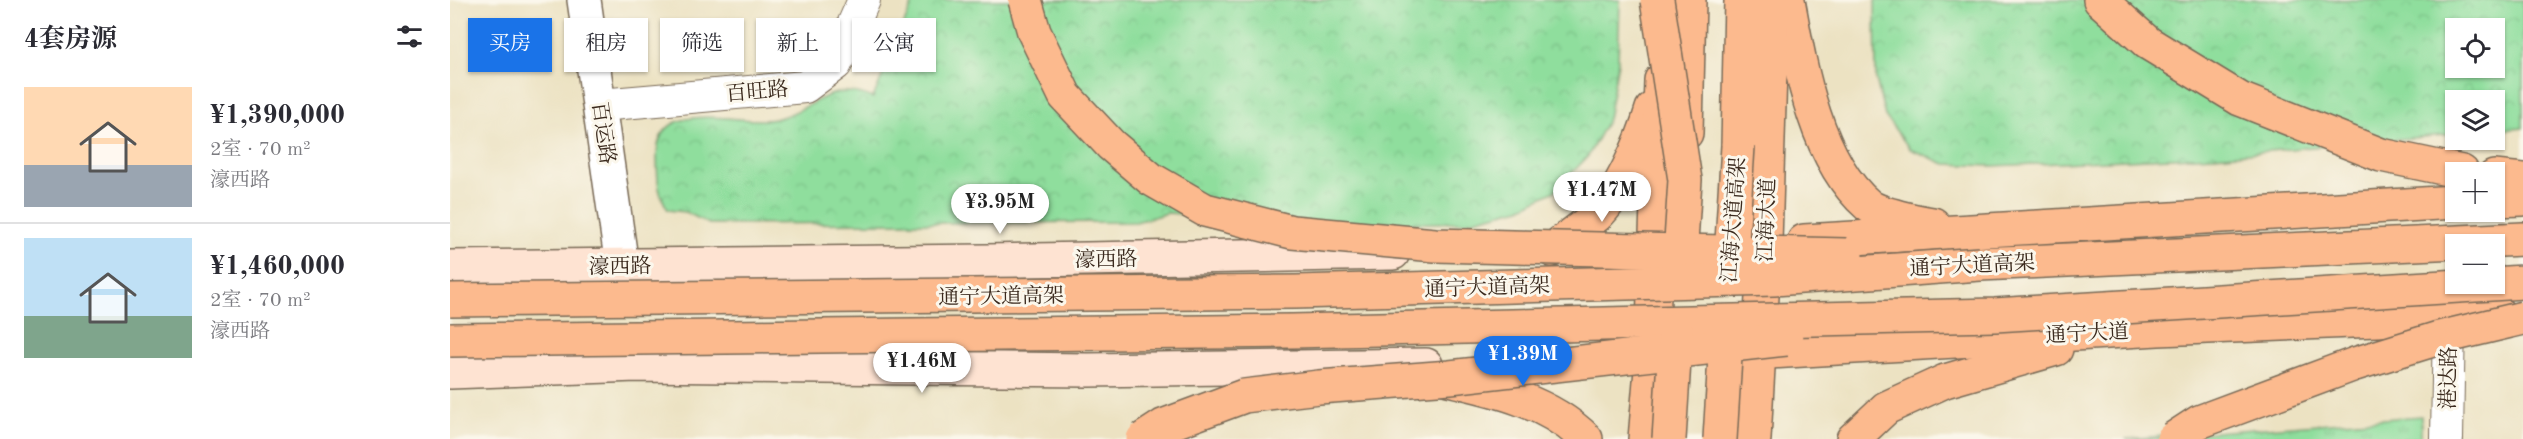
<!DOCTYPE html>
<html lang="zh">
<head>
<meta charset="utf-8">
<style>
  :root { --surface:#fff; --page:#f2f2f3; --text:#2b2b33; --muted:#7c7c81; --line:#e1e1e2; --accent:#1a73e8 }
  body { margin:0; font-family:"Old Standard TT","Noto Serif SC",serif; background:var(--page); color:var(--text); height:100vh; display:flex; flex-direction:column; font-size:22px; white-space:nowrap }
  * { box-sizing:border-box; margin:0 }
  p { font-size:20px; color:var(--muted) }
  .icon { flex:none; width:33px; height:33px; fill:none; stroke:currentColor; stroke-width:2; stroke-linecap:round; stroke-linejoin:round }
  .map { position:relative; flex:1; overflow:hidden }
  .sheet { display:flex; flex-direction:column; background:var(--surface); width:450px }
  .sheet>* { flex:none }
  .hud { position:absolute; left:18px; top:18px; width:570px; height:54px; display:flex; gap:12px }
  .controls { position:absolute; left:1995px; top:18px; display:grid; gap:12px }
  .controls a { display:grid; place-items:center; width:60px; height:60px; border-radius:0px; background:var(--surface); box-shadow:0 2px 4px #0004; font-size:30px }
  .price { position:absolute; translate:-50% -51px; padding:0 14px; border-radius:21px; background:#fff; color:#222; font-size:20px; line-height:39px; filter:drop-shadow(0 2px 3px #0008) }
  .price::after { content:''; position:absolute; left:50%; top:36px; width:18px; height:14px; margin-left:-9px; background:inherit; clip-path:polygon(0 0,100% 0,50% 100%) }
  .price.on { background:var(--accent); color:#fff }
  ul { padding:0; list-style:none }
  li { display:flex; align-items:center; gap:18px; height:150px; padding:0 24px }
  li+li { border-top:2px solid var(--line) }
  li span { display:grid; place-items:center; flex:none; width:168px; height:120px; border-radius:0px; color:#555 }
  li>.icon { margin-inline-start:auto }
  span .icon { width:72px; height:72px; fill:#fffc; stroke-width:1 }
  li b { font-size:26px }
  h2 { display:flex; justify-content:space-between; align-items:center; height:72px; padding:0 24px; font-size:26px }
  .tag { padding:0 21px; border-radius:0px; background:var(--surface); box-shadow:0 2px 4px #0004; font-size:21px; line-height:54px }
  .tag.on { background:var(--accent); color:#fff }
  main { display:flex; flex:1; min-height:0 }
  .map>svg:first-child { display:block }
  .grass { fill:url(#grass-tufts); stroke:#65845e; stroke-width:1.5 }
  .park { fill:url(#park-crowns); stroke:#65845e; stroke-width:1.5; fill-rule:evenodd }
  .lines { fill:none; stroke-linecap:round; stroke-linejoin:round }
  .minor-casing { stroke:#796a57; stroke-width:34 }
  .tertiary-casing { stroke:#796a57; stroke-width:36 }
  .secondary-casing { stroke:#796a57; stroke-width:36 }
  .primary-casing { stroke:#796a57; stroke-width:36 }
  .trunk-casing { stroke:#796a57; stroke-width:36 }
  .minor { stroke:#fff; stroke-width:32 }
  .tertiary { stroke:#fff; stroke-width:33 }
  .secondary { stroke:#fee3d2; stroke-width:33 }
  .primary { stroke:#fcba8e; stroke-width:33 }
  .trunk { stroke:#fcba8e; stroke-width:33 }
  .trunk-bridge-casing { stroke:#796a57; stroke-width:36; stroke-linecap:butt }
  .trunk-bridge { stroke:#fcba8e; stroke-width:33 }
  .labels { text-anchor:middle; stroke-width:6; stroke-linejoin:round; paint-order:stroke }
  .street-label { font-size:21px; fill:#3b2a1e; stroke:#fbf7ec }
</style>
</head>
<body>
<main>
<section class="sheet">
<h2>4套房源<svg class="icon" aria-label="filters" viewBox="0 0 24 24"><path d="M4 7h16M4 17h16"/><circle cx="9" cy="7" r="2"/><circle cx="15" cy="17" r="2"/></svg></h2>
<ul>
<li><span style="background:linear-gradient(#ffd9b3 65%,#9aa5b1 0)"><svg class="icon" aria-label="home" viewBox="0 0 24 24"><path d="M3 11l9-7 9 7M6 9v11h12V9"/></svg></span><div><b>¥1,390,000</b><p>2室 · 70 m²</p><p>濠西路</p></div></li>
<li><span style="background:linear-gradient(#bfe0f5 65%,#7fa58c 0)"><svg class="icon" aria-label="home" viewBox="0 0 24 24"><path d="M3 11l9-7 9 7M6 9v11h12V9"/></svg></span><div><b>¥1,460,000</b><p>2室 · 70 m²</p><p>濠西路</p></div></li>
</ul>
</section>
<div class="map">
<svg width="2073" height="439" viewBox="0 0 2073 439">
  <defs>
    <pattern id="grass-tufts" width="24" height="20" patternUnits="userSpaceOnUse" patternTransform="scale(1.5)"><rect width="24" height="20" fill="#8fde9d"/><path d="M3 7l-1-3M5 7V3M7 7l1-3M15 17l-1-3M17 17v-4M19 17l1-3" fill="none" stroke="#7cbf87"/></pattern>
    <pattern id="park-crowns" width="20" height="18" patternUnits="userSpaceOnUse" patternTransform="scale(1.5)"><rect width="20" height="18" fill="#8fde9d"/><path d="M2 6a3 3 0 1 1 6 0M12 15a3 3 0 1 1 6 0" fill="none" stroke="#7cbf87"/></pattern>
  </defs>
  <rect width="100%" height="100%" fill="#fbf7ec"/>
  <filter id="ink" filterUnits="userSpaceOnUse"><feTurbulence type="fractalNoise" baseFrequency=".0167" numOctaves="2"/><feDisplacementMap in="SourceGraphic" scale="12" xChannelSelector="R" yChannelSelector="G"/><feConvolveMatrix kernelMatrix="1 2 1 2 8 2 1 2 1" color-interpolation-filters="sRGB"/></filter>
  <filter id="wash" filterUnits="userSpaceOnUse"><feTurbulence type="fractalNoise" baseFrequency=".008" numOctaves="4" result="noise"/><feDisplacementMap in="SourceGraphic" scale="24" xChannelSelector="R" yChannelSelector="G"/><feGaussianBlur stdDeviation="1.35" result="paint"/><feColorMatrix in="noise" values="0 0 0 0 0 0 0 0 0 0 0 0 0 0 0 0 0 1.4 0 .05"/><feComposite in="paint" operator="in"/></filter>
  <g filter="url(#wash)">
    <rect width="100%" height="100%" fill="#ece2c2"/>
    <!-- grass -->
    <polygon class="grass" points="1971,416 1971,439 1675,439"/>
    <!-- park -->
    <g class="park">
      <path d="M 464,0 L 1170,0 L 1168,62 L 1158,119 L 1138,156 L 1105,191 L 1070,208 L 1016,222 L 908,225 L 717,213 L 686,222 L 259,224 L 236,212 L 218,210 C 206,189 208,181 207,157 C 206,95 288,126 325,119 C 365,110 379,79 423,98 Z"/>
      <path d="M 1425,0 L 2073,0 L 2073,128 L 2045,131 L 2044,100 L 2006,100 L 2005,134 L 1764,156 L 1542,166 L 1495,164 L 1460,149 L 1435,116 L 1426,79 ZM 2006,28 L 2044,28 L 2044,68 L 2006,68 Z"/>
    </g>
  </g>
  <g filter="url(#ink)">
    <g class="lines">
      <defs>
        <g id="minor">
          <polyline points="150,105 355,87 386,64 414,0"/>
          <polyline points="1997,439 1999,317"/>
        </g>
        <polyline id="tertiary" points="134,0 172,266"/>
        <g id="secondary">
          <polyline points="0,267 537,261 943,253"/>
          <polyline points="0,372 187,365 638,370 976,365"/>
        </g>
        <g id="primary">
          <path d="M 1338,0 C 1350,66 1365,159 1418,205 C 1429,214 1469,222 1483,224"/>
          <polyline points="2044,200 2073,199"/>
          <polyline points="1354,241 2006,202"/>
          <path d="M 1102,250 C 1116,238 1132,228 1146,216 C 1170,194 1193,140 1202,109"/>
          <polyline points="1302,353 1708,329 2050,315"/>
          <path d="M 998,379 C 1047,390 1099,402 1136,439"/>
          <polyline points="1195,439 1202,358 1211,80"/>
          <polyline points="1304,439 1315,243 1322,0"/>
          <polyline points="1403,439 1436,408 1495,381 1606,349"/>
        </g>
        <g id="trunk">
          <polyline points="1650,0 1698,43 1790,99 1931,155 2012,172"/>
          <polyline points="1236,133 1239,0"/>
          <polyline points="1288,146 1291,0"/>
          <polyline points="2044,177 2073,180"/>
          <polyline points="1530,264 2073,239"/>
        </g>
      </defs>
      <!-- minor casing -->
      <use href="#minor" class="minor-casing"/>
      <!-- tertiary casing -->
      <use href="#tertiary" class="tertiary-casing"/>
      <!-- secondary casing -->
      <use href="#secondary" class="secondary-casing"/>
      <!-- primary casing -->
      <use href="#primary" class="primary-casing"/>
      <!-- trunk casing -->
      <use href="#trunk" class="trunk-casing"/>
      <!-- minor -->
      <use href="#minor" class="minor"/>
      <!-- tertiary -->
      <use href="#tertiary" class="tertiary"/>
      <!-- secondary -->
      <use href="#secondary" class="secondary"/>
      <!-- primary -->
      <use href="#primary" class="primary"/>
      <!-- trunk -->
      <use href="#trunk" class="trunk"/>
      <defs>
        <g id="trunk-bridge">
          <polyline points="575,0 584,32 615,96 661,145 701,179 755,210 842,232 985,245 1396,255"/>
          <polyline points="1207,0 1235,180 1229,272"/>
          <polyline points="1280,273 1288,146"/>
          <polyline points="0,300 846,292 1324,279 1530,264"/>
          <polyline points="0,340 842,331 1545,315 2073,282"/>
          <polyline points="693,439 713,426 794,396 869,387 1000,377 1336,339"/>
          <polyline points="1219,439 1226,329"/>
          <polyline points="1270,439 1277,324"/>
          <polyline points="1723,439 1749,422 1905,364 1989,338 2073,318"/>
        </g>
      </defs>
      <!-- trunk-bridge casing -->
      <use href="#trunk-bridge" class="trunk-bridge-casing"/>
      <!-- trunk-bridge -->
      <use href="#trunk-bridge" class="trunk-bridge"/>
    </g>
  </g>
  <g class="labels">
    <!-- street labels -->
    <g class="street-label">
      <text transform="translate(307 91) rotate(-5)" y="7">百旺路</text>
      <text transform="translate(154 133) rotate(82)" y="7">百运路</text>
      <text transform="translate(1283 220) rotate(-86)" y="7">江海大道高架</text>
      <text transform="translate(1316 220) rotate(-88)" y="7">江海大道</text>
      <text transform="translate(656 259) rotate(-1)" y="7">濠西路</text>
      <text transform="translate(1522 265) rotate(-3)" y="7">通宁大道高架</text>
      <text transform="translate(170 266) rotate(-1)" y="7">濠西路</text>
      <text transform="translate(1037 287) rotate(-2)" y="7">通宁大道高架</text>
      <text transform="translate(551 296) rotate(-1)" y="7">通宁大道高架</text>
      <text transform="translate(1637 333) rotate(-3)" y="7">通宁大道</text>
      <text transform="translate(1998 378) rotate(-89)" y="7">港达路</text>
    </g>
  </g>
</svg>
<div class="controls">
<a><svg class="icon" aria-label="locate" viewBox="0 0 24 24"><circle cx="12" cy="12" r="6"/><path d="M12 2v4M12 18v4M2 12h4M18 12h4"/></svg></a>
<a><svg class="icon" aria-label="layers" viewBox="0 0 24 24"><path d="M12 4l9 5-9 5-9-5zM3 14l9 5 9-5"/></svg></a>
<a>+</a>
<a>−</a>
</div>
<b class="price" style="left:1152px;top:223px">¥1.47M</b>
<b class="price" style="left:550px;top:235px">¥3.95M</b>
<b class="price on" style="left:1073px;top:387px">¥1.39M</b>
<b class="price" style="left:472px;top:394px">¥1.46M</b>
<div class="hud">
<a class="tag on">买房</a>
<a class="tag">租房</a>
<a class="tag">筛选</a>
<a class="tag">新上</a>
<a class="tag">公寓</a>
</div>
</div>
</main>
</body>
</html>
